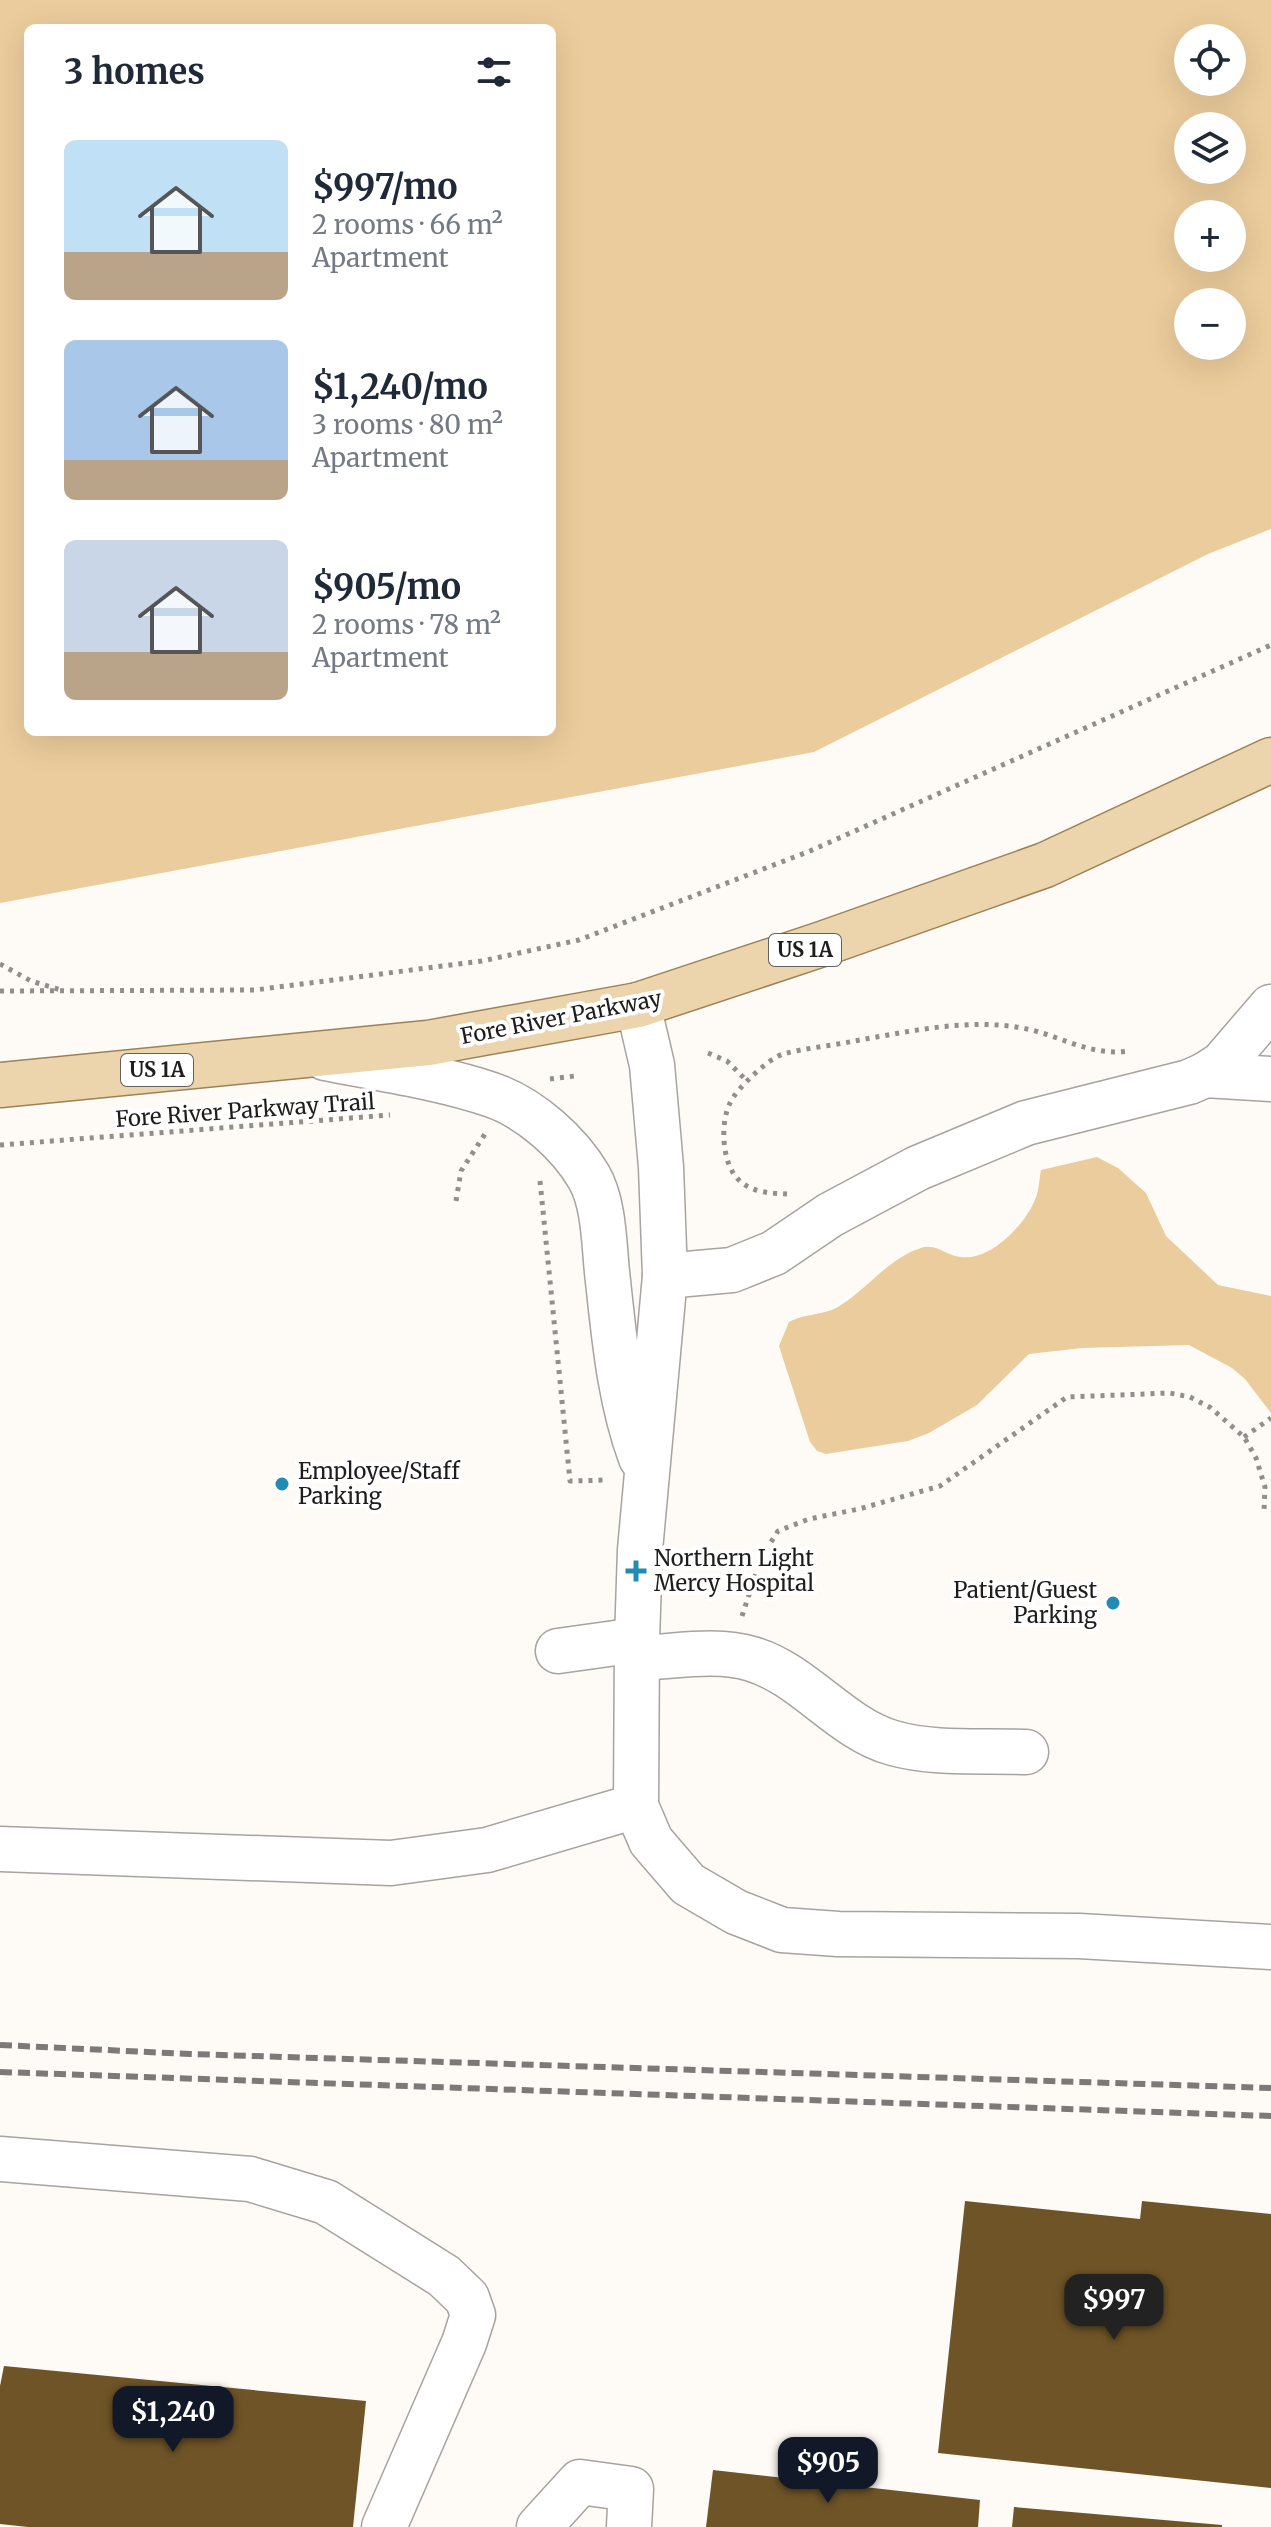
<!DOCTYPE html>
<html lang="en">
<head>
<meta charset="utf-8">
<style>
  :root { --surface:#fff; --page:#f2f2f3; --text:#1f2937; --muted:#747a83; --accent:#111827 }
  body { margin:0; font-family:Merriweather,serif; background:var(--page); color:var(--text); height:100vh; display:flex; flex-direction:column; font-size:30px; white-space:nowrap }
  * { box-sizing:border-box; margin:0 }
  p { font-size:26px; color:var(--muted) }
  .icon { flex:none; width:44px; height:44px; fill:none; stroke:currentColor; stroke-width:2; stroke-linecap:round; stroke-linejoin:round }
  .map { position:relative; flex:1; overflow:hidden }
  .drawer { position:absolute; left:24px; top:24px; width:532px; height:712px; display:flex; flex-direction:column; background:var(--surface); border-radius:12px; box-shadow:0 8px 32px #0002 }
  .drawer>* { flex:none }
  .controls { position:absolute; left:1174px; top:24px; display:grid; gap:16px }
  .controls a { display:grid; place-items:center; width:72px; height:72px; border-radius:50%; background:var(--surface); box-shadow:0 8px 32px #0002; font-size:40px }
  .price { position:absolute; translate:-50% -68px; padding:0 18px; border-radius:16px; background:var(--accent); color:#fff; font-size:26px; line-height:52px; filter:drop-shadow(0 2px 4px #0008) }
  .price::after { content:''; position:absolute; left:50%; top:48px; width:24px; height:18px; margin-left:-12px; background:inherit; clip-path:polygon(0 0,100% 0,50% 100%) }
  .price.selected { background:#222; color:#fff }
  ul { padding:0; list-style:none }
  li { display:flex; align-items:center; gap:24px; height:200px; padding:0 40px }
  li span { display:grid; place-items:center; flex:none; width:224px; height:160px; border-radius:12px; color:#555 }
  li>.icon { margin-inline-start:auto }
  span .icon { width:96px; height:96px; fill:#fffc; stroke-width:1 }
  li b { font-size:34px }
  h2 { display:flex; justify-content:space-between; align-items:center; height:96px; padding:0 40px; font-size:34px }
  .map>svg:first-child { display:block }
  .water { fill:#ebcc9c; fill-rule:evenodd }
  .building { fill:#6f5427 }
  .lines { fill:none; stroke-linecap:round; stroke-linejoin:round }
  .minor-casing { stroke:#a6a3a0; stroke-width:47 }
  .major-casing { stroke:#9c8156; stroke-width:47 }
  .path { stroke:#918f8c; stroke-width:5; stroke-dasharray:4 6; stroke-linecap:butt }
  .minor { stroke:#fff; stroke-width:44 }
  .major { stroke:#ecd4ac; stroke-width:44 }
  .rail { stroke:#7c7a78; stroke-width:6; stroke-dasharray:12 6; stroke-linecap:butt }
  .poi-dot { fill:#228bb3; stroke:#fff; stroke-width:3 }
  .labels { text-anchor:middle; stroke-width:8; stroke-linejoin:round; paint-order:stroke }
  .shield { fill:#fff; stroke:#626160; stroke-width:2 }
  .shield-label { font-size:20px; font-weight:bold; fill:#1e1d1c }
  .street-label { font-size:22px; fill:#1e1d1c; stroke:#fff }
  .poi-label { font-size:22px; fill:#1e1d1c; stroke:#fff; text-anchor:start }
</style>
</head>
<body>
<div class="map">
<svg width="1271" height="2527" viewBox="0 0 1271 2527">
  <rect width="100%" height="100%" fill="#fefbf7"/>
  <!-- water -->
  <g class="water">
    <path d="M 0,0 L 1271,0 L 1271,529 L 1208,554 L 814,752 L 0,903 ZM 28,28 L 552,28 L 552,732 L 28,732 ZM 1188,38 L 1232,38 L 1232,82 L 1188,82 ZM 1188,126 L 1232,126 L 1232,170 L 1188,170 ZM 1188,214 L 1232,214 L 1232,258 L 1188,258 ZM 1188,302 L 1232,302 L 1232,346 L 1188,346 Z"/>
    <path d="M 1097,1157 L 1118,1168 L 1146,1193 L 1166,1236 L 1218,1285 L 1271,1296 L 1271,1413 L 1245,1379 L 1232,1368 L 1189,1345 L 1082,1348 L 1029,1354 L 977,1405 L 929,1433 L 908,1441 L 826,1454 L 817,1451 L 810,1442 L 779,1346 L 789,1322 C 805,1313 825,1316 841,1305 C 868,1288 889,1258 921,1248 C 938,1243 945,1256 961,1257 C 990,1261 1024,1226 1035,1200 C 1039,1191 1039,1180 1041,1170 Z"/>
  </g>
  <!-- building -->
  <g class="building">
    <polygon points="965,2201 1140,2219 1142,2201 1271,2214 1271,2488 938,2453"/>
    <polygon points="4,2366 366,2401 353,2527 28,2527 0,2524 0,2386"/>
    <polygon points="713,2470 980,2500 978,2527 706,2527"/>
    <polygon points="1014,2507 1222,2525 1222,2527 1012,2527"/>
  </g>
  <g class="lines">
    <defs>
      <g id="minor">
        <polyline points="638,1005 652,1065 661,1167 665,1276 640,1550 637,1640 636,1806 651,1841 688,1884 736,1912 782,1930 838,1934 1079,1936 1271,1947"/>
        <path d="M 325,1058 C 380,1069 439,1077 492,1095 C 530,1108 569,1143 589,1177 C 604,1203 604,1243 607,1272 C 614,1336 619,1398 641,1458"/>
        <polyline points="1205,1075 1222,1064 1271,1007"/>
        <polyline points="665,1276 732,1270 774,1253 830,1215 918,1168 1026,1123 1189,1082 1205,1075 1271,1079"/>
        <polyline points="558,1651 637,1640"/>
        <path d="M 637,1658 C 674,1657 716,1648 752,1659 C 805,1675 840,1728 893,1743 C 935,1755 983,1750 1026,1752"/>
        <polyline points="0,1849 391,1863 487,1850 636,1806"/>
        <polyline points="0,2159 250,2179 326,2202 444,2276 467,2298 473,2315 464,2343 384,2527"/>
        <polyline points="539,2527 580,2482 631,2489 629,2527"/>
      </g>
      <polyline id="major" points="0,1085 428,1043 638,1005 822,944 1045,865 1271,760"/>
    </defs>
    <!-- minor casing -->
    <use href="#minor" class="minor-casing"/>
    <!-- major casing -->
    <use href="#major" class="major-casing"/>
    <!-- path -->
    <g class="path">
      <polyline points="0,964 31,981 61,990"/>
      <polyline points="0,991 255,990 482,961 579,940 810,851 1271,645"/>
      <polyline points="708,1053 727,1061 747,1081"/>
      <polyline points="550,1079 575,1076"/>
      <polyline points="0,1145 390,1115"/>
      <polyline points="540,1181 570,1481 607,1480"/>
      <path d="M 787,1194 C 770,1193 750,1193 737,1178 C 722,1162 720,1123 730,1103 C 736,1089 769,1058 783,1054 C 805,1048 831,1046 854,1041 C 907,1032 962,1019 1016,1027 C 1055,1032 1088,1057 1128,1051"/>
      <polyline points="456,1201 461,1171 485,1134"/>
      <polyline points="1244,1437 1271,1418"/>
      <polyline points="742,1616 761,1558 778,1531 809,1519 859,1509 940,1486 1067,1397 1170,1393 1190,1397 1211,1408 1244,1437 1256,1458 1265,1487 1264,1511"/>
    </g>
    <!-- minor -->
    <use href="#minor" class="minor"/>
    <!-- major -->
    <use href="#major" class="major"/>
    <!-- rail -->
    <g class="rail">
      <polyline points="0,2045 190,2054 1271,2088"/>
      <polyline points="0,2072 1271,2116"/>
    </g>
  </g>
  <!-- markers -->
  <g class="poi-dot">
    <circle cx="282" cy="1484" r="8"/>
    <path d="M632 1559h8v8h8v8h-8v8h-8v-8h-8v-8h8z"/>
    <circle cx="1113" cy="1603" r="8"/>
  </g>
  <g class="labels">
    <!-- shield labels -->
    <g class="shield">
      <rect x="769" y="934" width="72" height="32" rx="6"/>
      <rect x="121" y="1054" width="72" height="32" rx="6"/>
    </g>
    <g class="shield-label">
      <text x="805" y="957">US 1A</text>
      <text x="157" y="1077">US 1A</text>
    </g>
    <!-- street labels -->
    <g class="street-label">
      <text transform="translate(561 1017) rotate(-11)" y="8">Fore River Parkway</text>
      <text transform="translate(245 1110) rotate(-4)" y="8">Fore River Parkway Trail</text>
    </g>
    <!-- poi labels -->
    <g class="poi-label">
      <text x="298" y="1479">Employee/Staff<tspan x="298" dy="25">Parking</tspan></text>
      <text x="654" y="1566">Northern Light<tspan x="654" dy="25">Mercy Hospital</tspan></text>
      <text x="1097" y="1598" text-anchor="end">Patient/Guest<tspan x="1097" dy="25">Parking</tspan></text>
    </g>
  </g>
</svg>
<div class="controls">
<a><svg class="icon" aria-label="locate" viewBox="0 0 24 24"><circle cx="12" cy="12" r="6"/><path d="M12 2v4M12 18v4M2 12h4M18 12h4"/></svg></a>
<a><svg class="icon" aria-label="layers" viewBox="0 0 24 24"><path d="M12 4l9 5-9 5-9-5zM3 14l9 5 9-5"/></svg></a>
<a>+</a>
<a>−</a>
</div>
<b class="price selected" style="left:1114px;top:2342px">$997</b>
<b class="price" style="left:173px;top:2454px">$1,240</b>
<b class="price" style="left:828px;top:2505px">$905</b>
<section class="drawer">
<h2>3 homes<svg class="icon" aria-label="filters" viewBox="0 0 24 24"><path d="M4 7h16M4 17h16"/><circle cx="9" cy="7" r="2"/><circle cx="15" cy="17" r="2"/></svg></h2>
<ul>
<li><span style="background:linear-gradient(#bfe0f5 70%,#b9a48a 0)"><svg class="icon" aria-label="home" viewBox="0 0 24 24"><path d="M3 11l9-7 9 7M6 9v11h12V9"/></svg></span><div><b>$997/mo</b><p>2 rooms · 66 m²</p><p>Apartment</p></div></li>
<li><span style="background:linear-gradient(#a9c7e8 75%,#b9a48a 0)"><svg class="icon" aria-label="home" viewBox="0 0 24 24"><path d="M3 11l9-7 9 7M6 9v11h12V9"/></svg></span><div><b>$1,240/mo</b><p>3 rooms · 80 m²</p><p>Apartment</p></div></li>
<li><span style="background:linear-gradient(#c9d6e8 70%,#b9a48a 0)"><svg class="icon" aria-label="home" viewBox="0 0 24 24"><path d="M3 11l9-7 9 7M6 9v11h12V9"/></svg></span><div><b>$905/mo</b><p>2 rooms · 78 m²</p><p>Apartment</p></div></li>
</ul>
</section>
</div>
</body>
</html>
